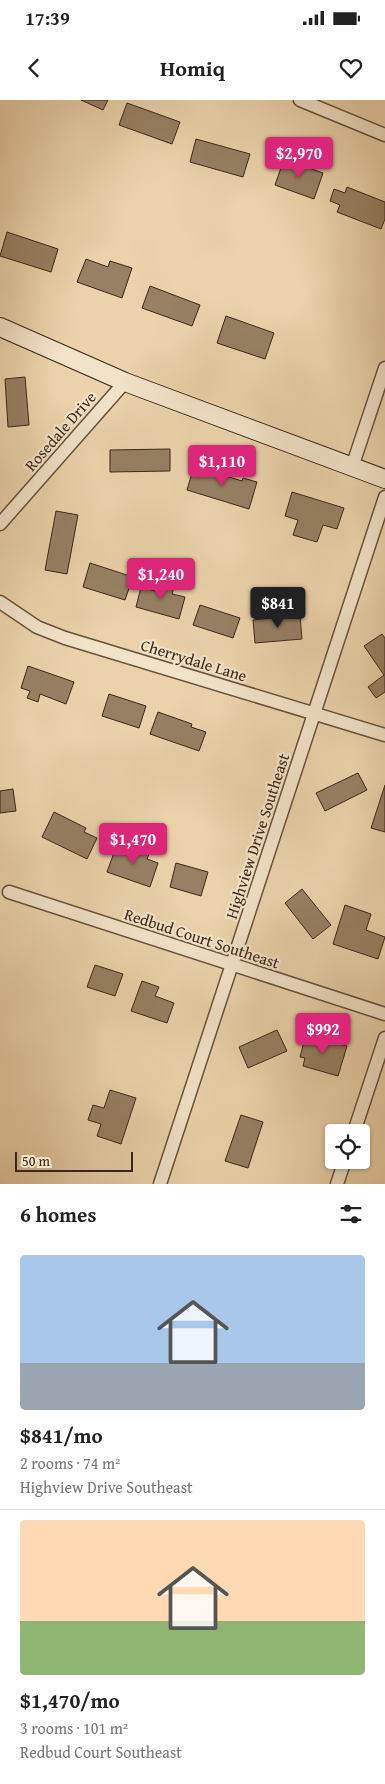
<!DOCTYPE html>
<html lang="en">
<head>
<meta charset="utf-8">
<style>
  :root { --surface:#fff; --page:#f2f2f2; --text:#222; --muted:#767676; --line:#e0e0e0; --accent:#db2777 }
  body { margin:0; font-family:"Gentium Book Plus",serif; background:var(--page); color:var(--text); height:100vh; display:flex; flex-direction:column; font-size:19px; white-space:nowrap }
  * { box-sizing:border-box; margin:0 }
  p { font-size:16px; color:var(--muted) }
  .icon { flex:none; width:28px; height:28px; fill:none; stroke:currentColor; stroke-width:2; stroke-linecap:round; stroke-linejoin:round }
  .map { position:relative; height:1084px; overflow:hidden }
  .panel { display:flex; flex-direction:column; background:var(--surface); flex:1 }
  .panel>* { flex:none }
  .tools { position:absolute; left:325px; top:1024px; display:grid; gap:10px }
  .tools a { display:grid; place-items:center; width:45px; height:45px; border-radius:5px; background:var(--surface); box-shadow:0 1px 4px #0004; font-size:25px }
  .scale { position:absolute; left:15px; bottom:12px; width:118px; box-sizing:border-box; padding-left:5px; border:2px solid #3c2718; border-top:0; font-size:14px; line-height:18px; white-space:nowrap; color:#3c2718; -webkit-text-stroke:4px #f2e2c8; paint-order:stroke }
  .price { position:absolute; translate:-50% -42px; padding:0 11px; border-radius:5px; background:var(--accent); color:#fff; font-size:16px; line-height:32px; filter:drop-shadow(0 1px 2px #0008) }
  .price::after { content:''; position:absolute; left:50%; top:30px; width:15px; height:11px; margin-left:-8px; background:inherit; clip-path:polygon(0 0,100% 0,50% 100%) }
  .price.active { background:#222; color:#fff }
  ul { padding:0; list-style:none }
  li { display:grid; align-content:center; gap:10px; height:265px; padding:0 20px }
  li+li { border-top:1px solid var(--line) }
  li span { display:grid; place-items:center; height:155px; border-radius:5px; color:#555 }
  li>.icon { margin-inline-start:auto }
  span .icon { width:90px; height:90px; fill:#fffc; stroke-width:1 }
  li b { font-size:21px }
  h2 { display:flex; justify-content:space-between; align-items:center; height:60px; padding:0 20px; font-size:21px }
  .status { display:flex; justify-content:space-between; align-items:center; height:35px; padding:0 25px; background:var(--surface); direction:ltr }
  .status svg { height:14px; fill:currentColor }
  header { display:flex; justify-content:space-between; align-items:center; height:65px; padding:0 20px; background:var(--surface); font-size:22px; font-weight:700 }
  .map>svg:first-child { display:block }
  .building { fill:#978064; stroke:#3c2718 }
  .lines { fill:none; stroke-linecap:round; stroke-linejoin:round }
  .street-casing { stroke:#68523c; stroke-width:15 }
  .secondary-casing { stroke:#3c2718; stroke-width:20 }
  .street { stroke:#f2e2c8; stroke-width:12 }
  .secondary { stroke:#f2e2c8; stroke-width:18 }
  .labels { text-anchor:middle; stroke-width:4.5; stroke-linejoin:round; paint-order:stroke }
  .street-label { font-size:16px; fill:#3c2718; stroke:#f2e2c8 }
</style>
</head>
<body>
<div class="status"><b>17:39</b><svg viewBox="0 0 49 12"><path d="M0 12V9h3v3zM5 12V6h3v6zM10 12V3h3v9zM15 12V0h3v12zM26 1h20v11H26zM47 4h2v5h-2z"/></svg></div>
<header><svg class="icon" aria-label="back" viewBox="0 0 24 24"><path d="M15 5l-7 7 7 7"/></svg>Homiq<svg class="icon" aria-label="heart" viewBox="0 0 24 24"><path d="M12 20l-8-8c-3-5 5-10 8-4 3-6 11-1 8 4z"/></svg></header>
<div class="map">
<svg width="385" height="1084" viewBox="0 0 385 1084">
  <rect width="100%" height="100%" fill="#ebd2aa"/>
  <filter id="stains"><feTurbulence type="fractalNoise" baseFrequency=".004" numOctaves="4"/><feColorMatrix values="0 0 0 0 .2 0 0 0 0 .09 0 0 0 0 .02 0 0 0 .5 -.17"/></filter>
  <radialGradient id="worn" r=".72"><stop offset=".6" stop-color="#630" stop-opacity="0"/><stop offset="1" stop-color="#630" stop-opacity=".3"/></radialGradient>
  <!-- building -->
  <g class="building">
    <polygon points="81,0 108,0 103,10"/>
    <polygon points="127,3 180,22 172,44 119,25"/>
    <polygon points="196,39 250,54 243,77 190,62"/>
    <polygon points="284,59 323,73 314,99 275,85"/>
    <polygon points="347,87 385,102 385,119 381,129 337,112 340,105 330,101 334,89 345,93"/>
    <polygon points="7,132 58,149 51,172 0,156"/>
    <polygon points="86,159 108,167 110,161 132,168 122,198 77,182"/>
    <polygon points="150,186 200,205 192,226 142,208"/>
    <polygon points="226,216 274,233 265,259 217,243"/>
    <polygon points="25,277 29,325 8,327 5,279"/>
    <polygon points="170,349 170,371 110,372 110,350"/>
    <polygon points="194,366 242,381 243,378 257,382 249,409 187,390"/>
    <polygon points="292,392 344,408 337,429 323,425 317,442 293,435 298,420 285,416"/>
    <polygon points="56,411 78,415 67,474 45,470"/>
    <polygon points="90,463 133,477 125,500 83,487"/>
    <polygon points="159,479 175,484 172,494 185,497 179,519 136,507 141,487 155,491"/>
    <polygon points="200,505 240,518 233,538 193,525"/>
    <polygon points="300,515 302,539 255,543 253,520"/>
    <polygon points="382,534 385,538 385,592 376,598 368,587 384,575 364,546"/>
    <polygon points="28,566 74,582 66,604 40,594 38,602 27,598 30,591 21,588"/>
    <polygon points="109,594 146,606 139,628 102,616"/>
    <polygon points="158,612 192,624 191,627 206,632 199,651 150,634"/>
    <polygon points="358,673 367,690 325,711 316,693"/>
    <polygon points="385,685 385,732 371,728"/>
    <polygon points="13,689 16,711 0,713 0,691"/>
    <polygon points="54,712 86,728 84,732 97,738 87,759 42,737"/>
    <polygon points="125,744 150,752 147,759 158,763 150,787 107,772 115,750 122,752"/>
    <polygon points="176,763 208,772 201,796 170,787"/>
    <polygon points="302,789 331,825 313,839 285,803"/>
    <polygon points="345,805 371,814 366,830 385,837 378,859 333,844"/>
    <polygon points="95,865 123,874 115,896 87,887"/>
    <polygon points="142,881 159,887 155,896 174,903 167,923 131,911"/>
    <polygon points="277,930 287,951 248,968 239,947"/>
    <polygon points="306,934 347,946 338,976 303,966 305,958 300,957"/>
    <polygon points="110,990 136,998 121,1044 97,1036 101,1024 88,1020 93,1005 104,1008"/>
    <polygon points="241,1015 263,1022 248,1068 225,1061"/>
  </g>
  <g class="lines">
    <defs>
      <g id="street">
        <polyline points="300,0 385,35"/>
        <polyline points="352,367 385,268"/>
        <polyline points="0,424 125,282"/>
        <polyline points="0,502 37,527 65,538 385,635"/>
        <polyline points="9,792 385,914"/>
        <polyline points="354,1032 385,938"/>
        <polyline points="160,1084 385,397"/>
        <polyline points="337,1084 345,1060"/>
      </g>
      <polyline id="secondary" points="0,227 125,282 385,379"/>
    </defs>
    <!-- street casing -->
    <use href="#street" class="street-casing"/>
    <!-- secondary casing -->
    <use href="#secondary" class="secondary-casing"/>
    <!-- street -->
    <use href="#street" class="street"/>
    <!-- secondary -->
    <use href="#secondary" class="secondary"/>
  </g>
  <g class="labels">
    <!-- street labels -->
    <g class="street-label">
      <text transform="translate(60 331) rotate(-49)" y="6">Rosedale Drive</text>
      <text transform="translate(194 560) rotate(17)" y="6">Cherrydale Lane</text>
      <text transform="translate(257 736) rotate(-72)" y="6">Highview Drive Southeast</text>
      <text transform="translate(202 838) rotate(18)" y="6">Redbud Court Southeast</text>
    </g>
  </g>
  <rect width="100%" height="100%" filter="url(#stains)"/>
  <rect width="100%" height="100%" fill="url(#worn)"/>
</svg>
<div class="tools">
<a><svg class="icon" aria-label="locate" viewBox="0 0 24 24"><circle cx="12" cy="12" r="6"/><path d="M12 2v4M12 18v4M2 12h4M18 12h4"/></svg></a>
</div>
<div class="scale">50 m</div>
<b class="price" style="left:299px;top:79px">$2,970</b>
<b class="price" style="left:222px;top:387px">$1,110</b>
<b class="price" style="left:161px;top:500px">$1,240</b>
<b class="price active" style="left:278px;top:529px">$841</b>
<b class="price" style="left:133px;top:765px">$1,470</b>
<b class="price" style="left:323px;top:955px">$992</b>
</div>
<section class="panel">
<h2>6 homes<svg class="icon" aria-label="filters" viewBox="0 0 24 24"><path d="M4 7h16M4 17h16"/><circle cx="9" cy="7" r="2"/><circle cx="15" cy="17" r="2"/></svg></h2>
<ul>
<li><span style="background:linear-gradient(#a9c7e8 70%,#9aa5b1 0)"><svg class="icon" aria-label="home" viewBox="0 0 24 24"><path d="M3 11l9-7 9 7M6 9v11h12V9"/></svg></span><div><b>$841/mo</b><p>2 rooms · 74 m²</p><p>Highview Drive Southeast</p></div></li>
<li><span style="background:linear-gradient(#ffd9b3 65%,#8fb573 0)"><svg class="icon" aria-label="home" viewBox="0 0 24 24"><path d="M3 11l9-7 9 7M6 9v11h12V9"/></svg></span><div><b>$1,470/mo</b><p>3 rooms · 101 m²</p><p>Redbud Court Southeast</p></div></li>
</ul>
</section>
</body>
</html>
